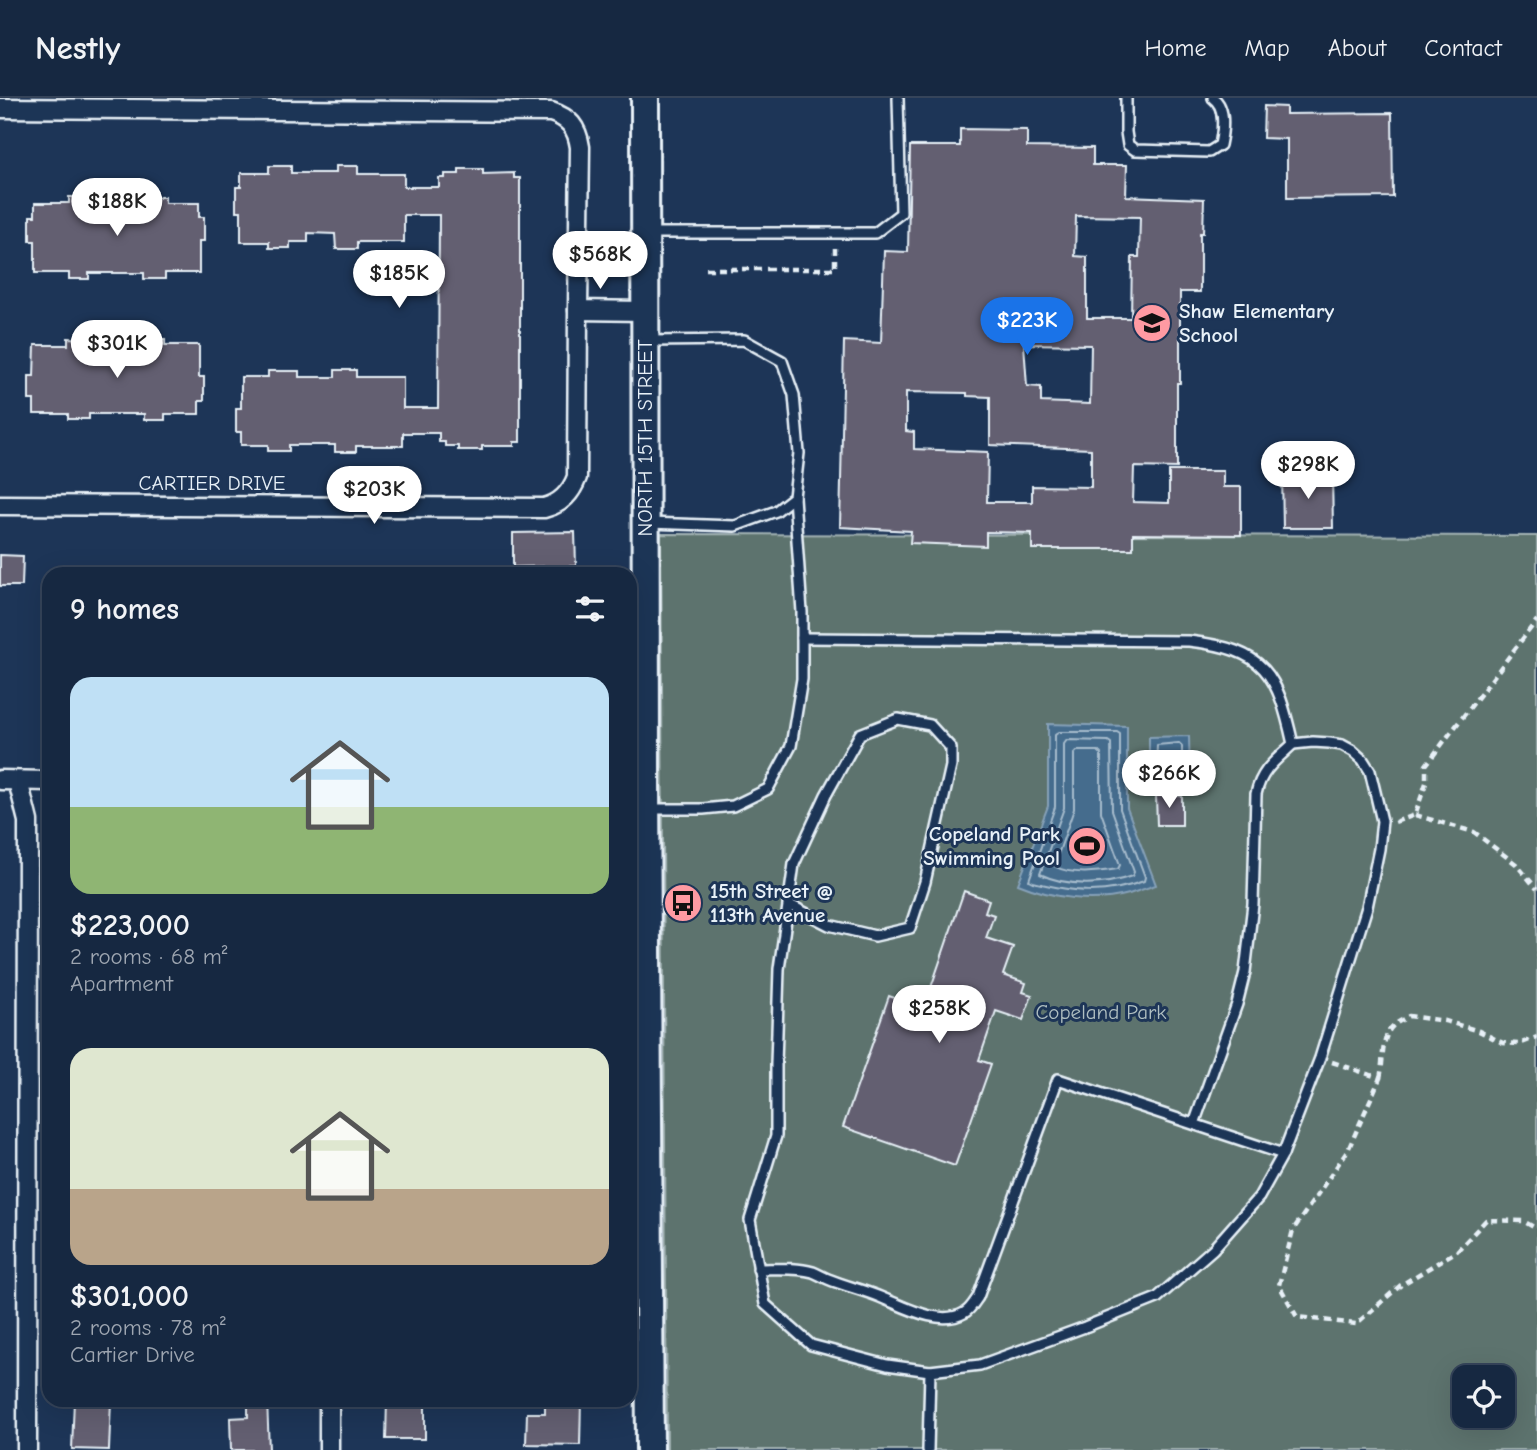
<!DOCTYPE html>
<html lang="en">
<head>
<meta charset="utf-8">
<style>
  :root { --surface:#162841; --page:#23344c; --text:#f1f3f6; --muted:#9ea6b1; --line:#35445a; --accent:#1a73e8 }
  body { margin:0; font-family:"Comic Neue",sans-serif; background:var(--page); color:var(--text); height:100vh; display:flex; flex-direction:column; font-size:26px; white-space:nowrap }
  * { box-sizing:border-box; margin:0 }
  p { font-size:23px; color:var(--muted) }
  .icon { flex:none; width:38px; height:38px; fill:none; stroke:currentColor; stroke-width:2; stroke-linecap:round; stroke-linejoin:round }
  .map { position:relative; flex:1; overflow:hidden }
  .sheet { position:absolute; left:42px; top:469px; width:595px; height:840px; display:flex; flex-direction:column; background:var(--surface); border-radius:21px; box-shadow:0 7px 28px #0002,0 0 0 2px var(--line) }
  .sheet>* { flex:none }
  .fabs { position:absolute; left:1452px; top:1267px; display:grid; gap:14px }
  .fabs a { display:grid; place-items:center; width:63px; height:63px; border-radius:14px; background:var(--surface); box-shadow:0 7px 28px #0002,0 0 0 2px var(--line); font-size:35px }
  .price { position:absolute; translate:-50% -60px; padding:0 16px; border-radius:24px; background:#fff; color:#222; font-size:23px; line-height:46px; filter:drop-shadow(0 2px 4px #0008) }
  .price::after { content:''; position:absolute; left:50%; top:42px; width:21px; height:16px; margin-left:-10px; background:inherit; clip-path:polygon(0 0,100% 0,50% 100%) }
  .price.on { background:var(--accent); color:#fff }
  ul { padding:0; list-style:none }
  li { display:grid; align-content:center; gap:14px; height:371px; padding:0 28px }
  li span { display:grid; place-items:center; height:217px; border-radius:21px; color:#555 }
  li>.icon { margin-inline-start:auto }
  span .icon { width:126px; height:126px; fill:#fffc; stroke-width:1 }
  li b { font-size:30px }
  h2 { display:flex; justify-content:space-between; align-items:center; height:84px; padding:0 28px; font-size:30px }
  header { display:flex; align-items:center; gap:42px; box-sizing:border-box; height:98px; padding:0 35px; background:var(--surface); border-bottom:2px solid var(--line) }
  header strong { font-size:33px }
  nav { display:flex; gap:38px; margin-inline-start:auto; font-size:24px }
  .map>svg:first-child { display:block }
  .green { fill:#5d736e; stroke:#a2b2b3; stroke-width:2; fill-rule:evenodd }
  .water { fill:#456c8d; stroke:#86a1b8; stroke-width:2 }
  .lines { fill:none; stroke-linecap:round; stroke-linejoin:round }
  .shore { stroke:#a7bccd; stroke-width:2 }
  .building { fill:#645f71; stroke:#e8f1f8; stroke-width:2; fill-rule:evenodd }
  .lane-casing { stroke:#e8f1f8; stroke-width:14 }
  .street-casing { stroke:#e8f1f8; stroke-width:23 }
  .secondary-casing { stroke:#e8f1f8; stroke-width:32 }
  .path { stroke:#e8f1f8; stroke-width:4.5; stroke-dasharray:7 5; stroke-linecap:butt }
  .lane { stroke:#1d3557; stroke-width:9 }
  .street { stroke:#1d3557; stroke-width:18 }
  .secondary { stroke:#1d3557; stroke-width:26 }
  .labels { text-anchor:middle; stroke-width:6; stroke-linejoin:round; paint-order:stroke }
  .poi-label { font-size:21px; font-weight:bold; fill:#e8f1f8; stroke:#1d3557; text-anchor:start }
  .street-label { font-size:21px; fill:#e8f1f8; stroke:#1d3557 }
  .park-label { font-size:21px; fill:#b0bfc1; stroke:#1d3557 }
</style>
</head>
<body>
<header>
<strong>Nestly</strong>
<nav><a>Home</a><a>Map</a><a>About</a><a>Contact</a></nav>
</header>
<div class="map">
<svg width="1537" height="1352" viewBox="0 0 1537 1352">
  <rect width="100%" height="100%" fill="#1d3557"/>
  <filter id="ink" filterUnits="userSpaceOnUse"><feTurbulence type="fractalNoise" baseFrequency=".0143" numOctaves="2"/><feDisplacementMap in="SourceGraphic" scale="14" xChannelSelector="R" yChannelSelector="G"/><feConvolveMatrix kernelMatrix="1 2 1 2 8 2 1 2 1" color-interpolation-filters="sRGB"/></filter>
  <g filter="url(#ink)">
    <!-- green -->
    <path class="green" d="M 661,436 L 1537,438 L 1537,1352 L 667,1352 ZM 1465,1279 L 1503,1279 L 1503,1318 L 1465,1318 Z"/>
    <!-- water -->
    <g class="water">
      <path d="M 1048,626 L 1127,628 L 1127,710 L 1156,787 C 1147,790 1138,793 1129,796 C 1093,806 1052,800 1018,786 L 1048,708 Z"/>
      <polygon points="1189,638 1190,679 1149,680 1149,639"/>
    </g>
    <g class="lines">
      <!-- shore -->
      <g class="shore">
        <path d="M 1059,634 L 1117,634 L 1120,636 L 1120,711 L 1145,779 L 1144,783 C 1103,798 1074,794 1033,784 L 1029,782 L 1055,709 L 1055,637 Z"/>
        <path d="M 1067,642 L 1108,643 L 1111,645 L 1112,712 L 1134,774 L 1132,778 C 1105,788 1066,789 1040,776 L 1064,710 L 1064,646 Z"/>
        <polygon points="1179,645 1182,648 1182,671 1157,672 1156,669 1157,647"/>
        <path d="M 1077,653 L 1098,653 L 1101,656 L 1101,714 L 1120,767 L 1118,771 C 1098,774 1072,778 1054,768 L 1074,711 L 1074,656 Z"/>
      </g>
    </g>
    <!-- building -->
    <g class="building">
      <polygon points="1264,8 1286,9 1286,16 1392,15 1393,99 1287,100 1287,41 1263,40"/>
      <path d="M 960,31 L 1027,32 L 1027,49 L 1093,50 L 1093,67 L 1127,67 L 1126,98 L 1204,101 L 1203,135 L 1200,135 L 1200,194 L 1180,194 L 1180,285 L 1177,285 L 1177,370 L 1134,369 L 1133,404 L 1169,405 L 1169,373 L 1223,373 L 1223,389 L 1241,389 L 1241,437 L 1133,436 L 1133,451 L 1032,451 L 1032,435 L 986,434 L 986,448 L 910,445 L 911,433 L 840,429 L 844,243 L 881,245 L 884,153 L 908,154 L 910,48 L 960,48 ZM 1076,118 L 1140,119 L 1139,159 L 1132,159 L 1131,220 L 1087,220 L 1087,159 L 1075,158 ZM 1024,246 L 1091,247 L 1090,306 L 1041,304 L 1041,289 L 1027,288 ZM 906,294 L 967,295 L 967,298 L 990,299 L 990,347 L 1091,351 L 1091,389 L 1032,388 L 1032,404 L 987,404 L 988,354 L 914,351 L 914,334 L 906,333 Z"/>
      <polygon points="269,68 291,68 291,75 336,75 336,68 358,68 358,76 404,76 404,89 439,89 439,80 445,80 445,76 459,76 459,71 483,71 483,76 514,75 514,80 520,80 520,344 514,344 514,348 482,348 482,352 458,352 458,348 445,348 445,344 439,344 439,335 403,335 403,348 356,348 356,354 335,354 335,347 289,347 289,353 268,353 268,347 241,347 241,334 236,334 236,310 241,310 241,279 268,279 268,273 299,273 299,279 335,279 335,272 356,272 356,279 403,279 403,310 438,310 439,117 404,117 404,144 357,144 357,151 336,151 335,136 308,135 308,144 290,144 290,150 269,150 269,144 241,144 241,113 236,113 236,89 241,89 241,75 269,75"/>
      <polygon points="69,99 90,99 90,105 144,105 144,99 165,99 165,105 199,105 199,119 204,119 204,143 199,143 199,175 165,175 165,181 144,181 144,175 89,175 89,181 69,181 69,175 35,175 35,143 30,143 30,118 35,118 35,105 69,105"/>
      <polygon points="68,240 89,241 89,247 144,247 144,241 165,241 165,247 199,247 199,279 204,279 204,303 199,303 199,316 165,316 165,322 144,322 144,316 89,316 89,321 68,321 68,316 34,316 34,302 29,302 29,278 34,278 35,247 68,247"/>
      <polygon points="1332,375 1333,430 1283,430 1282,376"/>
      <polygon points="575,434 576,468 513,469 513,435"/>
      <polygon points="0,457 23,458 22,488 0,488"/>
      <polygon points="1156,698 1182,698 1182,727 1157,727"/>
      <polygon points="964,793 989,802 985,814 994,817 986,840 1013,849 1003,877 1026,885 1023,894 1032,897 1023,922 996,913 979,962 991,966 955,1068 843,1029 889,898 924,910"/>
      <polygon points="74,1302 111,1302 109,1352 72,1351"/>
      <polygon points="248,1302 267,1302 269,1352 231,1352 230,1320 248,1319"/>
      <polygon points="387,1302 425,1302 425,1341 386,1341"/>
      <polygon points="545,1302 581,1302 580,1347 526,1346 527,1315 545,1315"/>
    </g>
    <g class="lines">
      <defs>
        <g id="lane">
          <path d="M 1126,0 L 1126,34 L 1128,47 L 1135,52 L 1209,54 L 1220,47 C 1223,33 1226,9 1213,0"/>
          <polyline points="649,135 875,135 901,115 898,0"/>
          <polyline points="648,425 735,428 776,413 794,399 799,355 794,297 782,263 744,242 649,243"/>
          <path d="M 802,540 L 1189,543 C 1266,552 1277,575 1293,646 C 1276,662 1261,672 1256,696 L 1253,806 L 1245,874 L 1237,906 L 1194,1026"/>
          <polyline points="649,711 703,711 733,708 768,691 791,648 802,581 802,514 794,399"/>
          <polyline points="788,806 829,827 875,838 910,830 925,784 951,668 951,650 930,627 898,621 860,636 826,697 794,766 779,871 776,966 776,1038 750,1122 765,1206 811,1247 887,1267 930,1273 928,1352"/>
          <path d="M 758,1171 C 776,1171 796,1169 813,1174 C 818,1176 823,1179 828,1181 C 845,1188 863,1192 880,1199 C 903,1208 939,1229 964,1215 C 970,1212 974,1205 978,1199 L 1058,981 L 1283,1056"/>
          <polyline points="930,1273 980,1267 1085,1229 1157,1200 1213,1151 1259,1099 1283,1056 1320,960 1367,809 1379,751 1382,723 1370,673 1363,662 1353,653 1342,647 1329,645 1313,644 1293,646"/>
        </g>
        <g id="street">
          <path d="M 0,10 L 551,14 C 569,20 577,29 580,49 L 578,212 L 644,213"/>
          <path d="M 0,407 L 544,410 C 561,406 571,395 577,379 L 578,212"/>
          <polyline points="0,682 49,683"/>
          <polyline points="18,683 28,723 27,1352"/>
          <polyline points="329,1352 329,1302"/>
        </g>
        <polyline id="secondary" points="645,0 646,686 650,1352"/>
      </defs>
      <!-- lane casing -->
      <use href="#lane" class="lane-casing"/>
      <!-- street casing -->
      <use href="#street" class="street-casing"/>
      <!-- secondary casing -->
      <use href="#secondary" class="secondary-casing"/>
      <!-- path -->
      <g class="path">
        <polyline points="706,171 835,171 835,150"/>
        <polyline points="1415,717 1474,734 1516,766 1537,791"/>
        <polyline points="1395,724 1415,717 1426,685 1426,667 1537,522"/>
        <polyline points="1332,964 1380,980 1348,1052 1293,1132 1279,1187 1297,1219 1356,1226 1401,1187 1457,1153 1486,1122 1523,1123 1537,1131"/>
        <path d="M 1380,980 C 1384,964 1380,939 1394,927 C 1399,923 1404,921 1409,918 L 1445,923 L 1479,933 L 1503,945 L 1519,946 L 1537,939"/>
      </g>
      <!-- lane -->
      <use href="#lane" class="lane"/>
      <!-- street -->
      <use href="#street" class="street"/>
      <!-- secondary -->
      <use href="#secondary" class="secondary"/>
    </g>
  </g>
  <!-- icons -->
  <defs>
    <symbol id="school-disc" viewBox="-11 -11 22 22"><circle r="9.5" fill="#ff9aa2" stroke="#1d3557"/><path d="M0-5L7-2L0 1L-7-2ZM-4 1L0 2.5L4 1V4Q0 6-4 4Z" fill="#111"/></symbol>
    <symbol id="stadium-disc" viewBox="-11 -11 22 22"><circle r="9.5" fill="#ff9aa2" stroke="#1d3557"/><path d="M0-5a6.5 5 0 1 0 0 10a6.5 5 0 1 0 0-10ZM-3.5-1.8h7v3.6h-7Z" fill="#111"/></symbol>
    <symbol id="bus-disc" viewBox="-11 -11 22 22"><circle r="9.5" fill="#ff9aa2" stroke="#1d3557"/><path d="M-5-6H5V4H4V6H2V4H-2V6H-4V4H-5ZM-3.5-4V0h7V-4ZM-3.5 1.2v1.5H-2V1.2ZM2 1.2v1.5H3.5V1.2Z" fill="#111"/></symbol>
  </defs>
  <g fill-rule="evenodd">
    <use href="#school-disc" x="1130" y="203" width="44" height="44"/>
    <use href="#stadium-disc" x="1065" y="726" width="44" height="44"/>
    <use href="#bus-disc" x="661" y="783" width="44" height="44"/>
  </g>
  <g class="labels">
    <!-- poi labels -->
    <g class="poi-label">
      <text x="1179" y="220">Shaw Elementary<tspan x="1179" dy="24">School</tspan></text>
      <text x="1060" y="743" text-anchor="end">Copeland Park<tspan x="1060" dy="24">Swimming Pool</tspan></text>
      <text x="710" y="800">15th Street @<tspan x="710" dy="24">113th Avenue</tspan></text>
    </g>
    <!-- street labels -->
    <g class="street-label">
      <text transform="translate(645 340) rotate(-90)" y="7">NORTH 15TH STREET</text>
      <text x="212" y="392">CARTIER DRIVE</text>
    </g>
    <!-- park labels -->
    <g class="park-label">
      <text x="1101" y="921">Copeland Park</text>
    </g>
  </g>
</svg>
<div class="fabs">
<a><svg class="icon" aria-label="locate" viewBox="0 0 24 24"><circle cx="12" cy="12" r="6"/><path d="M12 2v4M12 18v4M2 12h4M18 12h4"/></svg></a>
</div>
<b class="price" style="left:117px;top:140px">$188K</b>
<b class="price" style="left:600px;top:193px">$568K</b>
<b class="price" style="left:399px;top:212px">$185K</b>
<b class="price on" style="left:1027px;top:259px">$223K</b>
<b class="price" style="left:117px;top:282px">$301K</b>
<b class="price" style="left:1308px;top:403px">$298K</b>
<b class="price" style="left:374px;top:428px">$203K</b>
<b class="price" style="left:1169px;top:712px">$266K</b>
<b class="price" style="left:939px;top:947px">$258K</b>
<section class="sheet">
<h2>9 homes<svg class="icon" aria-label="filters" viewBox="0 0 24 24"><path d="M4 7h16M4 17h16"/><circle cx="9" cy="7" r="2"/><circle cx="15" cy="17" r="2"/></svg></h2>
<ul>
<li><span style="background:linear-gradient(#bfe0f5 60%,#8fb573 0)"><svg class="icon" aria-label="home" viewBox="0 0 24 24"><path d="M3 11l9-7 9 7M6 9v11h12V9"/></svg></span><div><b>$223,000</b><p>2 rooms · 68 m²</p><p>Apartment</p></div></li>
<li><span style="background:linear-gradient(#dfe7d0 65%,#b9a48a 0)"><svg class="icon" aria-label="home" viewBox="0 0 24 24"><path d="M3 11l9-7 9 7M6 9v11h12V9"/></svg></span><div><b>$301,000</b><p>2 rooms · 78 m²</p><p>Cartier Drive</p></div></li>
</ul>
</section>
</div>
</body>
</html>
